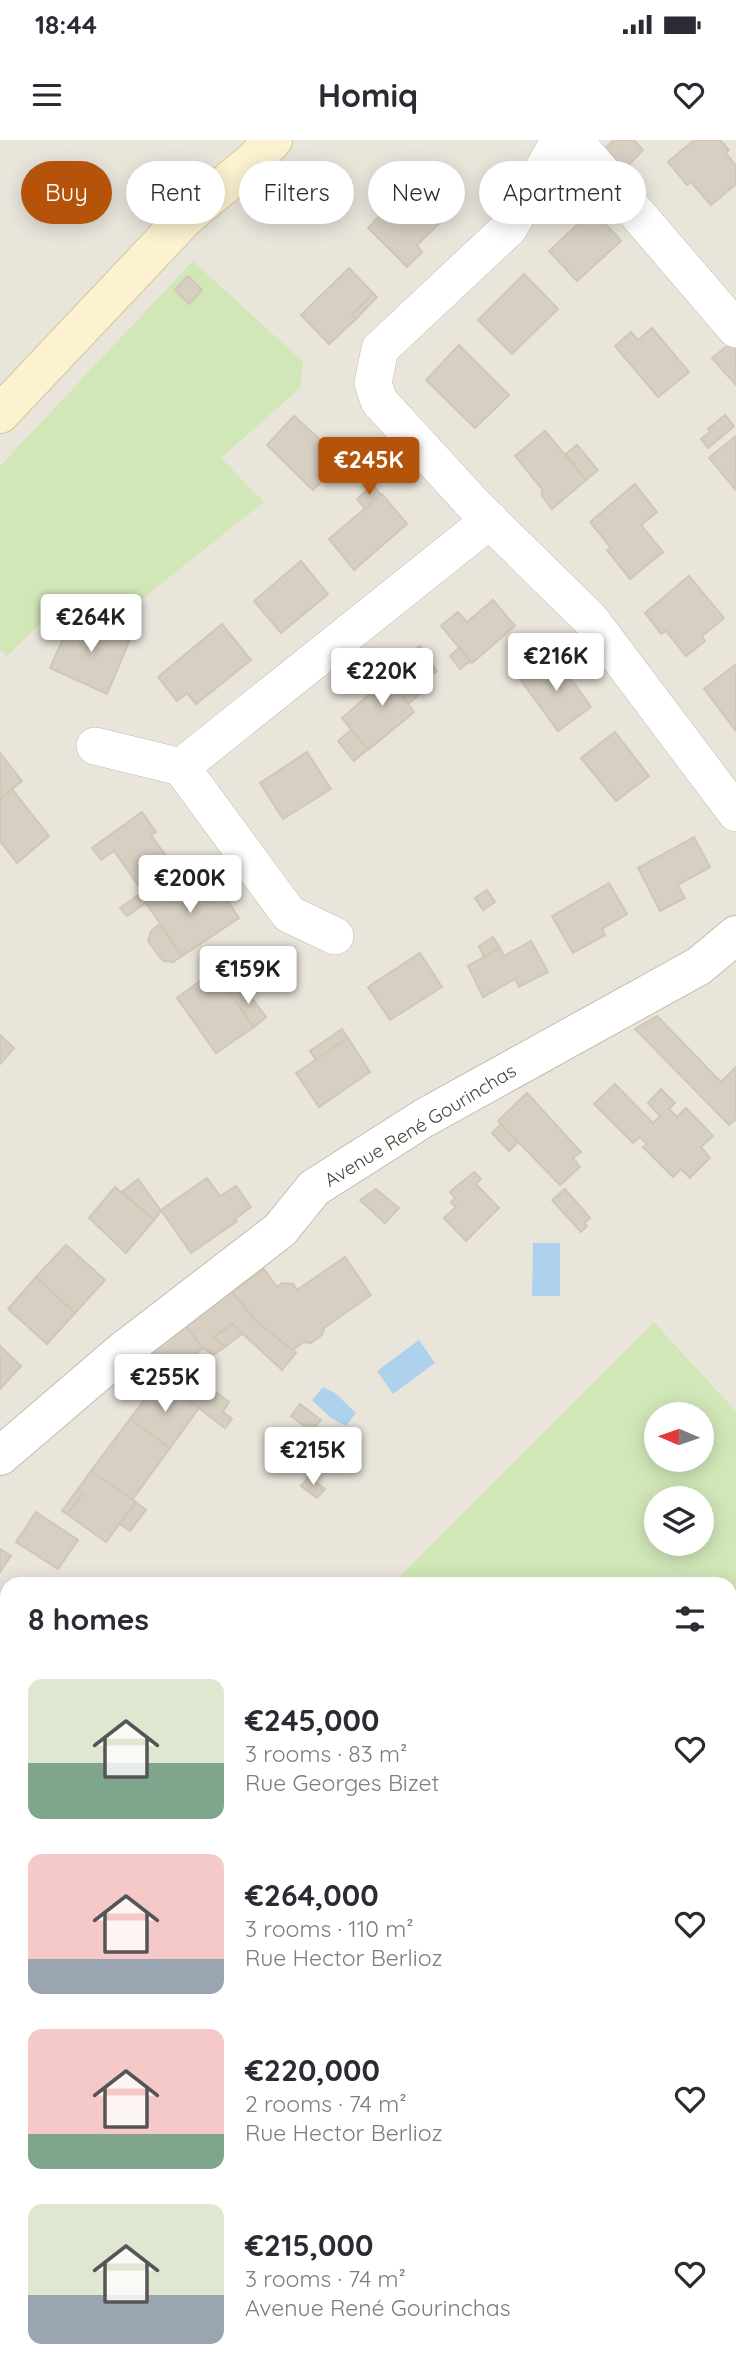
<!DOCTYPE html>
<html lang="en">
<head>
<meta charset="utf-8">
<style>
  :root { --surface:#fff; --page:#f7f7f7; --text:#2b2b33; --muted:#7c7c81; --accent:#b45309 }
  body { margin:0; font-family:Quicksand,sans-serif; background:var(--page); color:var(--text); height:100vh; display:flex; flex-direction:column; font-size:26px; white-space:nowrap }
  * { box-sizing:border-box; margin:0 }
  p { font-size:23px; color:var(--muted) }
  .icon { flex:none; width:38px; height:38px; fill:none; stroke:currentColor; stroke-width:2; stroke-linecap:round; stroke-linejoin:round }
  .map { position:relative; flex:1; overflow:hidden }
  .side { position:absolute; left:0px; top:1437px; width:737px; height:800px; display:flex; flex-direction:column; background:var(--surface); border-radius:21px 21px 0 0; box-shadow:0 4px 18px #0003 }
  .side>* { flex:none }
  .banner { position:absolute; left:21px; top:21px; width:695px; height:63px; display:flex; gap:14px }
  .needle { width:46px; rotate:272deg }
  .fabs { position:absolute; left:644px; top:1262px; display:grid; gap:14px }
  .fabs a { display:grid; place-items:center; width:70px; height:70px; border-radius:50%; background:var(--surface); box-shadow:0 4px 18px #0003; font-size:35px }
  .price { position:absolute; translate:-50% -60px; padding:0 16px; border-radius:7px; background:#fff; color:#222; font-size:23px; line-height:46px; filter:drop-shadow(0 2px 4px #0008) }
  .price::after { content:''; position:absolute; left:50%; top:42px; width:21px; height:16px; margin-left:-10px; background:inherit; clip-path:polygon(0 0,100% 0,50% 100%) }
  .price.active { background:var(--accent); color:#fff }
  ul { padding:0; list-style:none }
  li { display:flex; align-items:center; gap:21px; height:175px; padding:0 28px }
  li span { display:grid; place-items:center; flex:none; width:196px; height:140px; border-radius:14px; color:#555 }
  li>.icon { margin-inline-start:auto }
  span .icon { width:84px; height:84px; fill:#fffc; stroke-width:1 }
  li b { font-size:30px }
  h2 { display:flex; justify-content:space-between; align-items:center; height:84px; padding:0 28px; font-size:30px }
  .tag { padding:0 24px; border-radius:32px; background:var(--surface); box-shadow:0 4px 18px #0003; font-size:24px; line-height:63px }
  .tag.active { background:var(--accent); color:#fff }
  .status { display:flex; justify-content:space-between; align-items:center; height:49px; padding:0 35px; background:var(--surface); direction:ltr }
  .status svg { height:19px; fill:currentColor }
  header { display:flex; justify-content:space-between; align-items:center; height:91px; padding:0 28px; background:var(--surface); font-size:32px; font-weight:700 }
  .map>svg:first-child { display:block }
  .residential { fill:#e9e5db }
  .green { fill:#d1e7b8; fill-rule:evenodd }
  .water { fill:#aed2ed }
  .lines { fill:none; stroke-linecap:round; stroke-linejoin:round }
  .stream { stroke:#aed2ed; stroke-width:10 }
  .building { fill:#d6cfc2; stroke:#d1c7b6; stroke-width:2 }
  .minor-casing { stroke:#c1bbaf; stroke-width:38 }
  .tertiary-casing { stroke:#c1bbaf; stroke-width:40 }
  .secondary-casing { stroke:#d2c69f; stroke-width:40 }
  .minor { stroke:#fff; stroke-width:37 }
  .tertiary { stroke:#fff; stroke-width:38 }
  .secondary { stroke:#fcf2d0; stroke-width:38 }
  .labels { text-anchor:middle; stroke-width:5; stroke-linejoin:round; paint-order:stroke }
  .street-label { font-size:19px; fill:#4a443a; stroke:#fff }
</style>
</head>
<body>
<div class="status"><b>18:44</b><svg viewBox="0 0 49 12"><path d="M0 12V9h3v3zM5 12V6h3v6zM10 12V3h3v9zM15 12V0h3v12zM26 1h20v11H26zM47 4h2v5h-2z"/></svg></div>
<header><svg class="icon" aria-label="menu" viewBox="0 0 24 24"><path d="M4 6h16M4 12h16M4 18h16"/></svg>Homiq<svg class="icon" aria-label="heart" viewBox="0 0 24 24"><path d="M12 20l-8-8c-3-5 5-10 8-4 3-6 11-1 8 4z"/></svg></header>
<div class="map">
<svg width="736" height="2236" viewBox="0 0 736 2236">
  <rect width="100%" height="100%" fill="#f5f3ed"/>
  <!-- residential -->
  <polygon class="residential" points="0,0 736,0 736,1271 654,1182 392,1444 7,1444 7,1827 0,1834"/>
  <!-- green -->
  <g class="green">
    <polygon points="193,121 303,222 300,248 221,318 264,362 142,459 69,455 7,516 0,510 0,326"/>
    <path d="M 654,1182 L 736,1271 L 736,2236 L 0,2236 L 0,1834 L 7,1827 L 7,2230 L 730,2230 L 730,1444 L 392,1444 ZM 702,1274 L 702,1320 L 656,1320 L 656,1274 ZM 702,1358 L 702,1404 L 656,1404 L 656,1358 Z"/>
  </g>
  <!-- water -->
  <g class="water">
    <polygon points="533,1103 560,1103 560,1156 532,1156"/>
    <polygon points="419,1200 435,1223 393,1254 377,1231"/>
    <polygon points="323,1247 335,1253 356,1273 346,1286 331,1278 312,1260"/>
  </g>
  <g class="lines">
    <!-- stream -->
    <g class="stream">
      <polyline points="730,1768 736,1765"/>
      <polyline points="170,2236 173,2230"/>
    </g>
  </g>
  <!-- building -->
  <g class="building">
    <polygon points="614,0 634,0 643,10 622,32 603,10"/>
    <polygon points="694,0 720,0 729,10 726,13 736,26 736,44 711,65 691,42 687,45 668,22"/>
    <polygon points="412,43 447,76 417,105 422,112 407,127 368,88"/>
    <polygon points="593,70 621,101 577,141 549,111"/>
    <polygon points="349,128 373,153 352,175 356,179 329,204 301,175"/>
    <polygon points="524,134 558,169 512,214 478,180"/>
    <polygon points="188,136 202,150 189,164 175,150"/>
    <polygon points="373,153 377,157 356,179 352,175"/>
    <polygon points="652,188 689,232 658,257 615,206 631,192 638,200"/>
    <polygon points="733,201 736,204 736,245 712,218"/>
    <polygon points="459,205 509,255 475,288 426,240"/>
    <polygon points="725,275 734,286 708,308 701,299 710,292 708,289"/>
    <polygon points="294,276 343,320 313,350 267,305"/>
    <polygon points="545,291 586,340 552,369 542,356 542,349 515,316"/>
    <polygon points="736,296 736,350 709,318"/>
    <polygon points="577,305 598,330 586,340 566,314"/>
    <polygon points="635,344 657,372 641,385 663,412 630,439 607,410 611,408 590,382"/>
    <polygon points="373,345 381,355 365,369 357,359"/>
    <polygon points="382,354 407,384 354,430 329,399"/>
    <polygon points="301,421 328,454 281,493 254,461"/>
    <polygon points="689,436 724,478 702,496 705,501 686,516 666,491 661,494 645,473"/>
    <polygon points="493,460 515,486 472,523 441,486 458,472 467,482"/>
    <polygon points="79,475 131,497 107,554 50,528 66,492 72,494"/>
    <polygon points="222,484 251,520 196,564 187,553 177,561 158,537"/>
    <polygon points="420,506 437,531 425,539 408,514"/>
    <polygon points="459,508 470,521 460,529 450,516"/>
    <polygon points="554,515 591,567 558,591 520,539"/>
    <polygon points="399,521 415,545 402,556 414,572 368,610 342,578 387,539 383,535"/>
    <polygon points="736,524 736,591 704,549"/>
    <polygon points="415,545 421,553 408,564 402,556"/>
    <polygon points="351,590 368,609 354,621 338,601"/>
    <polygon points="615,592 649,636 616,661 581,618"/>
    <polygon points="307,612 331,649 283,679 260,643"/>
    <polygon points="0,613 22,641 0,659"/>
    <polygon points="12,649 49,696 17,723 0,701 0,659"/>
    <polygon points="142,672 156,692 151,695 182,738 127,776 120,768 143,752 114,711 101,720 92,708"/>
    <polygon points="694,697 710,727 678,745 685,758 660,771 638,728"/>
    <polygon points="187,734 208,764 222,753 239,778 182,816 146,763"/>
    <polygon points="609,743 627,774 602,789 605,795 573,813 552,776"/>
    <polygon points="487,750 495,762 483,770 475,758"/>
    <polygon points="160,784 182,816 173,822 163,821 148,801 151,791"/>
    <polygon points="493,797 500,808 484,817 479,806"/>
    <polygon points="531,801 548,832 519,847 515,839 483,857 468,826 500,808 504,816"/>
    <polygon points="420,813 442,847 390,880 368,847"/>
    <polygon points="226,822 242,845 230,853 254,887 216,913 177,858"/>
    <polygon points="242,845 266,877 254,887 230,853"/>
    <polygon points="657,876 721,942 736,927 736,979 729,985 635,889"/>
    <polygon points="342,889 348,898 316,920 310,911"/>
    <polygon points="0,895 14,908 0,924"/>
    <polygon points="348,898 370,932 319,967 296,933"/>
    <polygon points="615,944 653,983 660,976 648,963 661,949 675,963 669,969 677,977 686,968 713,996 701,1007 710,1018 690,1038 681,1029 673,1037 643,1007 647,1004 640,997 633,1003 594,964"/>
    <polygon points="527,953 581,1012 573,1018 580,1027 560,1045 498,981"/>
    <polygon points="501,984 518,1002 509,1011 492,993"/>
    <polygon points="474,1032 481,1039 476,1044 499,1068 466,1101 444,1078 456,1067 451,1062 455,1058 450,1052"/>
    <polygon points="207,1038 220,1056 236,1046 251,1067 235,1079 237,1081 191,1113 161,1070"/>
    <polygon points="138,1039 161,1071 154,1080 122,1052"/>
    <polygon points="115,1047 154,1080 126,1113 89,1078"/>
    <polygon points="376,1049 399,1068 385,1083 360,1060"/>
    <polygon points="565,1049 590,1078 584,1083 587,1086 581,1092 552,1060"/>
    <polygon points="66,1105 105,1140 75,1173 36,1137"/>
    <polygon points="345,1117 371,1155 324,1188 322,1195 311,1203 303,1202 292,1211 254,1179 232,1152 264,1129 277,1147 282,1143 293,1144 297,1150"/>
    <polygon points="36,1137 75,1173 47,1204 8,1169"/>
    <polygon points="232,1152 254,1179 296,1213 282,1230 232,1184 214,1197 225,1207 213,1215 203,1208 185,1185"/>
    <polygon points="232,1184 243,1193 225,1207 214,1197"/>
    <polygon points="185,1185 203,1208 175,1231 212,1259 217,1253 229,1262 223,1272 232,1279 225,1288 140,1223"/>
    <polygon points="0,1206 21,1226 0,1249"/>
    <polygon points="160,1239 199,1268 170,1308 130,1279"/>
    <polygon points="300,1264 321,1280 311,1291 291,1276"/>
    <polygon points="130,1279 170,1308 132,1360 91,1331"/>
    <polygon points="91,1331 136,1362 106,1402 67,1374 83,1353 78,1349"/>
    <polygon points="309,1336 325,1349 317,1358 301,1346"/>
    <polygon points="78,1349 83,1353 67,1374 62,1371"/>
    <polygon points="136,1362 146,1370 130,1391 120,1384"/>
    <polygon points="36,1372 78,1400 58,1429 16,1402"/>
    <polygon points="0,1409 11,1416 0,1432"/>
  </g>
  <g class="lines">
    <defs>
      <g id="minor">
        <polyline points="560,0 509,88 380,209 373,243 379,261 476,367 591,480 736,673"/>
        <polyline points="574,0 736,189"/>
        <polyline points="95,606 181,627 490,380"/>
        <polyline points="181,627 289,774 335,796"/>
      </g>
      <polyline id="tertiary" points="0,1316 124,1210 280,1090 314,1048 424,978 699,826 736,795"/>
      <polyline id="secondary" points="0,274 185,78 254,20 273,0"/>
    </defs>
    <!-- minor casing -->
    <use href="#minor" class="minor-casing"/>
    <!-- tertiary casing -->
    <use href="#tertiary" class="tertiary-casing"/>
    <!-- secondary casing -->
    <use href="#secondary" class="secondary-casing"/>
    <!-- minor -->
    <use href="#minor" class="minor"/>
    <!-- tertiary -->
    <use href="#tertiary" class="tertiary"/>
    <!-- secondary -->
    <use href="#secondary" class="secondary"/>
  </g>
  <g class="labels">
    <!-- street labels -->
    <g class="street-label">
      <text transform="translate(420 985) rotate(-31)" y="7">Avenue René Gourinchas</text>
    </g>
  </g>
</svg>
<div class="fabs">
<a><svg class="needle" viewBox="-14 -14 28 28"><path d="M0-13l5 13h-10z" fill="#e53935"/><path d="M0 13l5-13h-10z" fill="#7c7c81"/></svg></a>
<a><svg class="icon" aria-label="layers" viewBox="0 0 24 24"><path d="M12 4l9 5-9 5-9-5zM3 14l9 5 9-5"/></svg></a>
</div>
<b class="price active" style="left:369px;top:357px">€245K</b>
<b class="price" style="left:91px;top:514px">€264K</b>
<b class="price" style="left:556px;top:553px">€216K</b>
<b class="price" style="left:382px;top:568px">€220K</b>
<b class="price" style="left:190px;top:775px">€200K</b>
<b class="price" style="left:248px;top:866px">€159K</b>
<b class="price" style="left:165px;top:1274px">€255K</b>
<b class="price" style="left:313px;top:1347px">€215K</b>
<div class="banner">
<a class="tag active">Buy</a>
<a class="tag">Rent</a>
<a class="tag">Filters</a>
<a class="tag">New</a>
<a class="tag">Apartment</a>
</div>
<section class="side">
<h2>8 homes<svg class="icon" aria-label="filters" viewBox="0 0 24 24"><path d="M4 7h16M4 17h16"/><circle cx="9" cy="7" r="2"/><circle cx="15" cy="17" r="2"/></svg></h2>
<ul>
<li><span style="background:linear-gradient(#dfe7d0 60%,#7fa58c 0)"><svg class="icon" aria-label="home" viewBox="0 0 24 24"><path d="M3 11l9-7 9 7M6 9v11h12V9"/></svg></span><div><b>€245,000</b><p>3 rooms · 83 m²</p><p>Rue Georges Bizet</p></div><svg class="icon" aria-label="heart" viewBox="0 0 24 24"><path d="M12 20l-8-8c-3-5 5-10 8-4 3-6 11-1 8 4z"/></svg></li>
<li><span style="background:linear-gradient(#f6c9c9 75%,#9aa5b1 0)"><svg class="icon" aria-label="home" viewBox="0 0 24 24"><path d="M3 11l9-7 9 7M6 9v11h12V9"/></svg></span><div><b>€264,000</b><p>3 rooms · 110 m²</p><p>Rue Hector Berlioz</p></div><svg class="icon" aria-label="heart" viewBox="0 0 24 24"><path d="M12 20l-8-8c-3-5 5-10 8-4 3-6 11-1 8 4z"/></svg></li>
<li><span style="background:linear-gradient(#f6c9c9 75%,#7fa58c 0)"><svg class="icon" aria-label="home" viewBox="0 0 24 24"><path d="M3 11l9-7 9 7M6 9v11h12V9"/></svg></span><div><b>€220,000</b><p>2 rooms · 74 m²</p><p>Rue Hector Berlioz</p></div><svg class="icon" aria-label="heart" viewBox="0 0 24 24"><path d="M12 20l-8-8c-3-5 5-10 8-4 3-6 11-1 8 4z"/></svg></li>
<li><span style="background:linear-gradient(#dfe7d0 65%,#9aa5b1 0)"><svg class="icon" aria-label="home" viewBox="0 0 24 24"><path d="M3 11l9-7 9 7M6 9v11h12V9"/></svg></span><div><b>€215,000</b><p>3 rooms · 74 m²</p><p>Avenue René Gourinchas</p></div><svg class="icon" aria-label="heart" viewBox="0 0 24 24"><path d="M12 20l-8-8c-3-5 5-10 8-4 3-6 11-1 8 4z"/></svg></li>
</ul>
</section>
</div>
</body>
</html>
